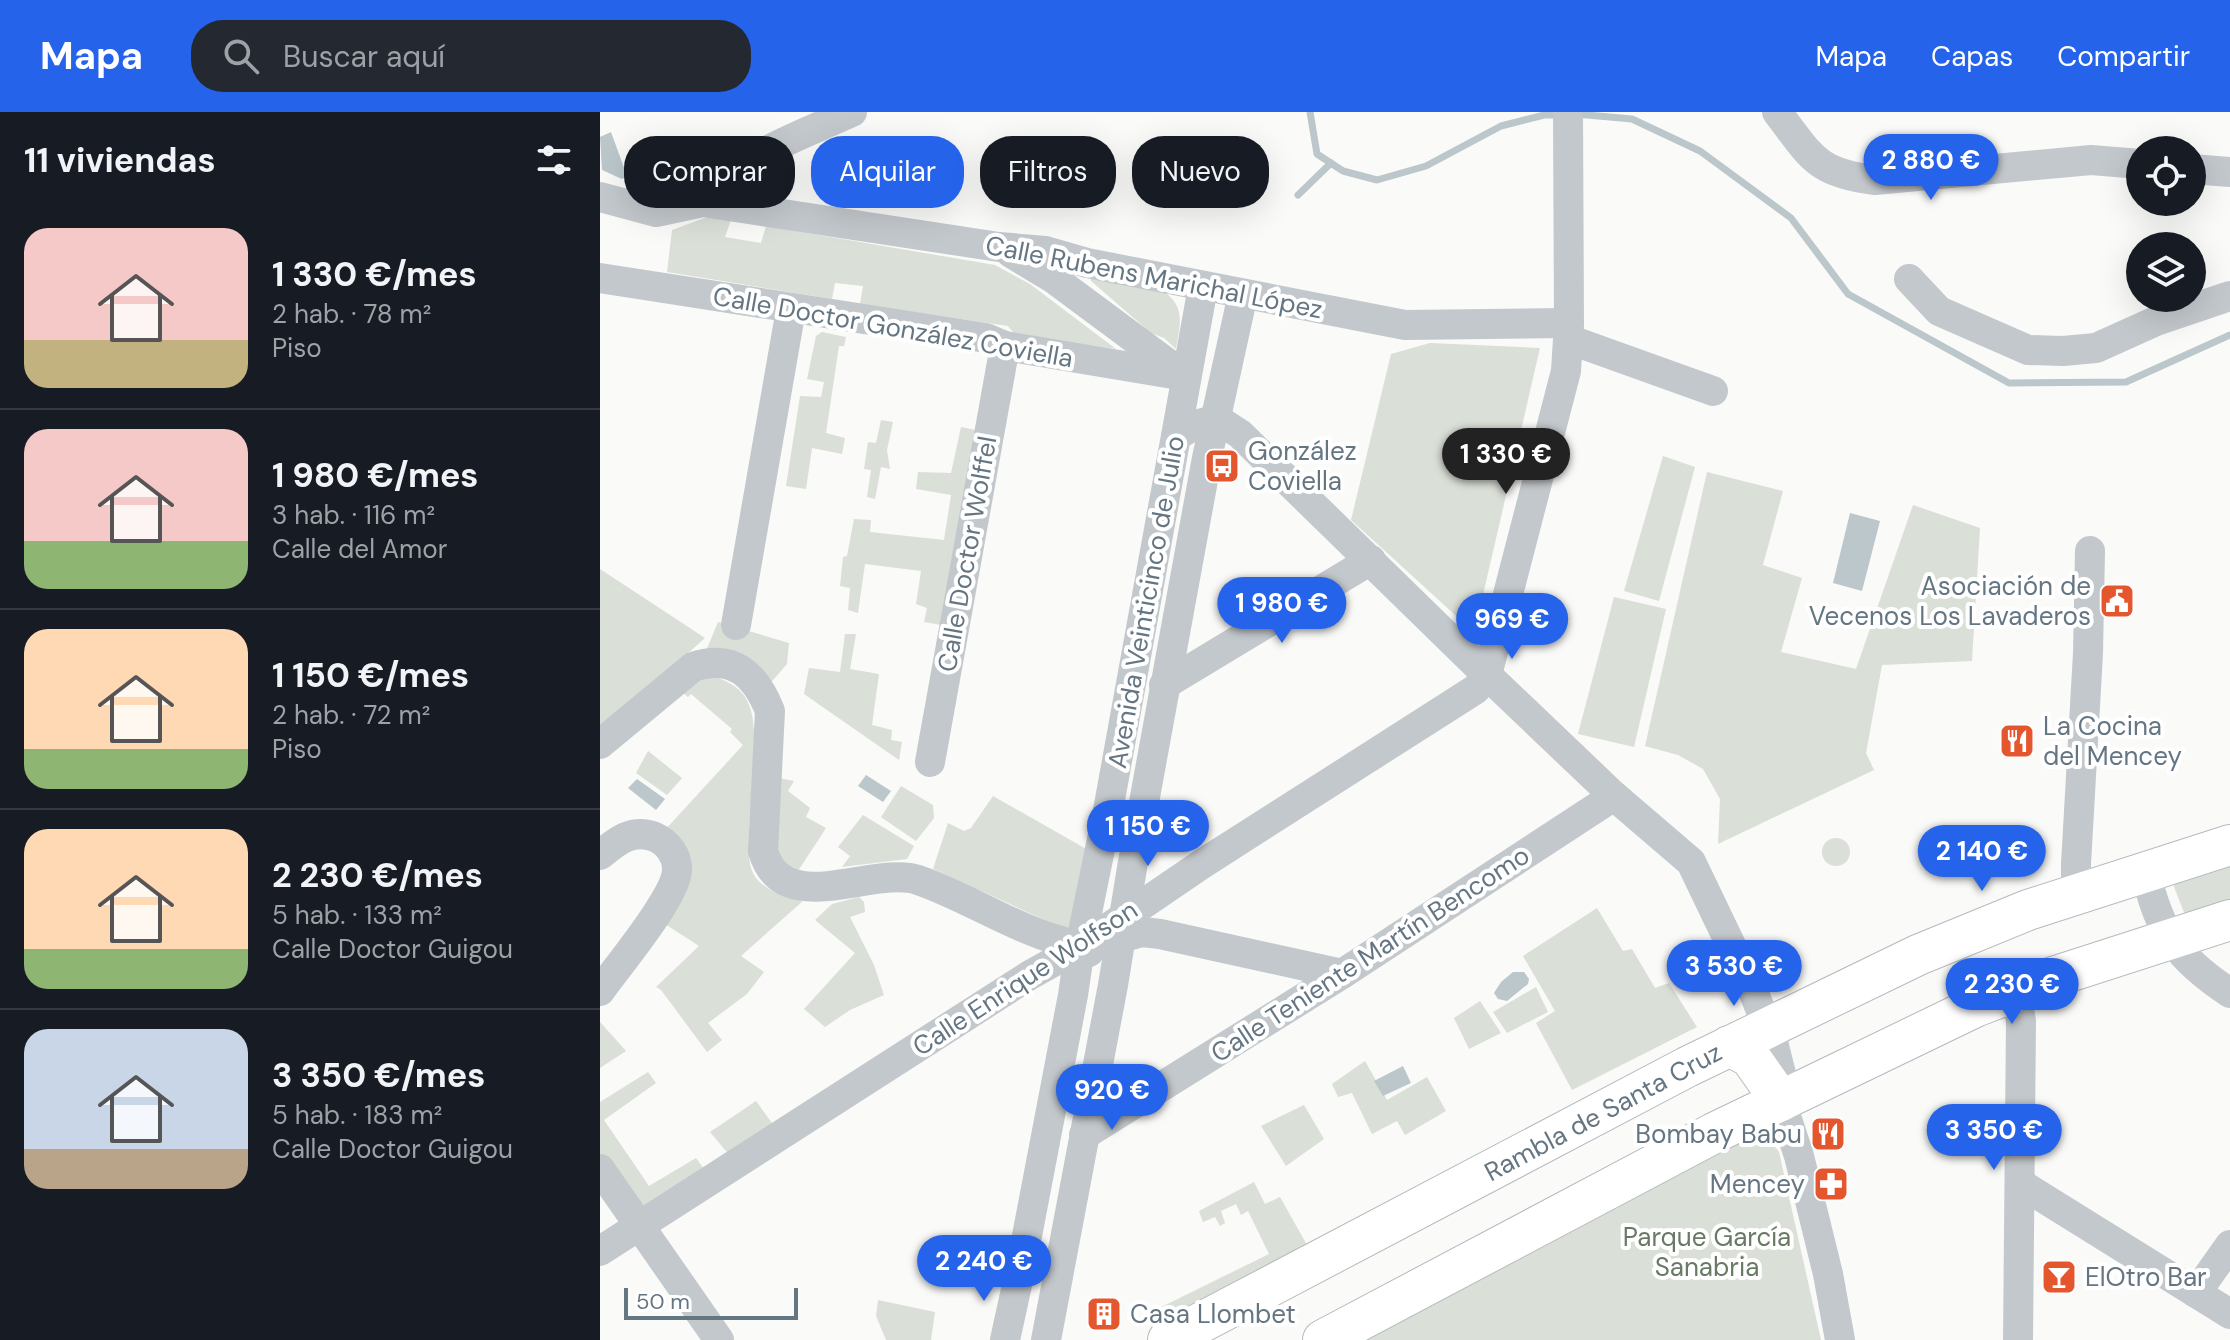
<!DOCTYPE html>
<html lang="es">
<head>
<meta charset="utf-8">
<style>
  :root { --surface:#171b24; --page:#242831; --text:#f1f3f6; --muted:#9ea1a6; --line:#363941; --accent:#2563eb }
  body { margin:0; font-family:"DM Sans",sans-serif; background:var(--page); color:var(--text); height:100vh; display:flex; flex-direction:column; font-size:30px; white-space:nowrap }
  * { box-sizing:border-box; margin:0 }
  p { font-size:26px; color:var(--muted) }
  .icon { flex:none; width:44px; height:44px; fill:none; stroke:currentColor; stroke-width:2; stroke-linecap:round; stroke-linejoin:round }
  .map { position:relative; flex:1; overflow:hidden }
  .sheet { display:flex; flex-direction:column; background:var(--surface); width:600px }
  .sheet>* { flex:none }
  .hud { position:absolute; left:24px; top:24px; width:760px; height:72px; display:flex; gap:16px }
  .fabs { position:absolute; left:1526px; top:24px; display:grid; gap:16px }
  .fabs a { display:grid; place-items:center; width:80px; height:80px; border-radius:50%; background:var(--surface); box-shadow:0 8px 32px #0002; font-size:40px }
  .scale { position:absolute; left:24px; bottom:20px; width:174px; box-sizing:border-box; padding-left:8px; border:4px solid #657683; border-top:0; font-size:22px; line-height:28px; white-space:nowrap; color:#657683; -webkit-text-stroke:6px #fff; paint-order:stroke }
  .price { position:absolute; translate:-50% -68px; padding:0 18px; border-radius:28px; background:var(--accent); color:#fff; font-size:26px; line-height:52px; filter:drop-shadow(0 2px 4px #0008) }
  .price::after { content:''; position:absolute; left:50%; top:48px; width:24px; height:18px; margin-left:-12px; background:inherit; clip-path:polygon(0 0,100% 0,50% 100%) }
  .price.current { background:#222; color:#fff }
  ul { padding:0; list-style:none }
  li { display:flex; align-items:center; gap:24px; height:200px; padding:0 24px }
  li+li { border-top:2px solid var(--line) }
  li span { display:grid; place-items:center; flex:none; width:224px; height:160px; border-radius:24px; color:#555 }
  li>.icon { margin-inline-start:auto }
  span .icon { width:96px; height:96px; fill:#fffc; stroke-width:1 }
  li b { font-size:34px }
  h2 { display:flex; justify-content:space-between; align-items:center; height:96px; padding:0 24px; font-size:34px }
  .tag { padding:0 28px; border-radius:32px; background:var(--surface); box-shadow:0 8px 32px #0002; font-size:28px; line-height:72px }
  .tag.current { background:var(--accent); color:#fff }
  header { display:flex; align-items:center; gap:48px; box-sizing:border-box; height:112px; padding:0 40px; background:var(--accent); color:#fff }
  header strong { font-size:38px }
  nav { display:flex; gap:44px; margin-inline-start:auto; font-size:28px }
  .search { width:560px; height:72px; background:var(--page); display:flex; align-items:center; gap:20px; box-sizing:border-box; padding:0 28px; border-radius:32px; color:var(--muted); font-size:30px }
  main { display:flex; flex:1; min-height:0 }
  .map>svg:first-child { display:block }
  .green { fill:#dadfd7 }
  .water { fill:#bbc7cb }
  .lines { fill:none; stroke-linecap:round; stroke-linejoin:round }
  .stream { stroke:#bbc7cb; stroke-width:7 }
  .major-casing { stroke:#b5babe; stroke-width:42 }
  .minor { stroke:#c3c8cc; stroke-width:30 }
  .major { stroke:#fff; stroke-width:40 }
  .labels { text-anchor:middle; stroke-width:8; stroke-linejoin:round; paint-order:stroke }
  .street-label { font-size:26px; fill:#657683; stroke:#fff }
  .poi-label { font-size:26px; fill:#657683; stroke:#fff; text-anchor:start }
  .park-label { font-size:26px; fill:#687a64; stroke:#fff }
</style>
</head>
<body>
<header>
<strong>Mapa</strong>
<div class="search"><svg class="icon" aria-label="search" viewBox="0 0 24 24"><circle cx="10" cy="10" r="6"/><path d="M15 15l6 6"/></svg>Buscar aquí</div>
<nav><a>Mapa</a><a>Capas</a><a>Compartir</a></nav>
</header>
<main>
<section class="sheet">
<h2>11 viviendas<svg class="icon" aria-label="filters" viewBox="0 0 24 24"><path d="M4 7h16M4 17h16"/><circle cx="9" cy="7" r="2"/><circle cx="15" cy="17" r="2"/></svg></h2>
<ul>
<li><span style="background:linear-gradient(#f6c9c9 70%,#c2b280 0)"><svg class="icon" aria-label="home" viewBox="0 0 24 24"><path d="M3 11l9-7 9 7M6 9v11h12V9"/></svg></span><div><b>1 330 €/mes</b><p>2 hab. · 78 m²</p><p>Piso</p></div></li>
<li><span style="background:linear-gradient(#f6c9c9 70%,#8fb573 0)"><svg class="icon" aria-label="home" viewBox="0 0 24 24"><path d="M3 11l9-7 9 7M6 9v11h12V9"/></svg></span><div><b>1 980 €/mes</b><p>3 hab. · 116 m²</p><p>Calle del Amor</p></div></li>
<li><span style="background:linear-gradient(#ffd9b3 75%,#8fb573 0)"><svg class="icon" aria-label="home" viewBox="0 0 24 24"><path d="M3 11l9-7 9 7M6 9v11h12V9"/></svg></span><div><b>1 150 €/mes</b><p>2 hab. · 72 m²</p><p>Piso</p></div></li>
<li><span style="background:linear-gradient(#ffd9b3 75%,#8fb573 0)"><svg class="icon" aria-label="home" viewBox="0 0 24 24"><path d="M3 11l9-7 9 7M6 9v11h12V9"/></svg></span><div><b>2 230 €/mes</b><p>5 hab. · 133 m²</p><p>Calle Doctor Guigou</p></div></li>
<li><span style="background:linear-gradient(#c9d6e8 75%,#b9a48a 0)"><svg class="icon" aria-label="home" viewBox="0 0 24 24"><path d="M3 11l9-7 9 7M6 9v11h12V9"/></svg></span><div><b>3 350 €/mes</b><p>5 hab. · 183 m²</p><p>Calle Doctor Guigou</p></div></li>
</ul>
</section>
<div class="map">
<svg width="1630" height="1228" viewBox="0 0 1630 1228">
  <rect width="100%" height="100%" fill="#fafaf8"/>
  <!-- green -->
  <g class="green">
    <polygon points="107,105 131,108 125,125 161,131 166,114 395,153 430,172 516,237 415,223 408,214 260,192 263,174 235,171 232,187 67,160 72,118"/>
    <path d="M 490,164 L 564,180 C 586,195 580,213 576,237 L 564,226 L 551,221 L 491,169 Z"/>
    <polygon points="222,220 246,225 244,234 239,234 226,321 245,326 242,342 212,336 206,377 186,374 200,284 221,285 224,270 207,267 216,224"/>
    <polygon points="830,231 940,236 877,509 865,512 751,408 791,242"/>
    <polygon points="281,308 293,310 287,338 290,357 281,355 275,387 267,385 271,358 264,357 268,330 276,331"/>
    <polygon points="361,315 376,318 341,513 324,510 327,496 316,492 321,459 265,452 258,501 248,498 250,476 240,474 243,445 247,444 254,407 271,408 270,420 344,428 351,383 316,377 318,360 351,361"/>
    <polygon points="1063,344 1095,355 1059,489 1024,479"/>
    <polygon points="1107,360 1183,379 1163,453 1202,466 1181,540 1256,557 1313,393 1380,416 1372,549 1282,553 1266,641 1274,658 1118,732 1120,687 1103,657 1078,643 1045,634"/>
    <polygon points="0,457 105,526 0,620"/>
    <polygon points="1014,485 1066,497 1034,635 978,622"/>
    <polygon points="118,510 189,531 187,552 167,575 106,539"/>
    <polygon points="245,522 256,522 250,557 279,562 272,613 292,618 291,628 302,630 299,648 204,582 209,556 240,560"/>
    <path d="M 115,565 C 127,569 138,574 145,585 C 165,615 147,695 149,733 C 149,743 149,755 154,763 C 163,778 187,786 203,789 L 141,844 L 164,860 L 147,882 L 108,911 L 122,928 L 107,940 L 61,878 L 56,875 L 99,834 L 65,812 L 64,719 L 143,633 L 130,620 L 132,617 L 91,582 L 88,585 L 82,580 L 99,567 Z"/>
    <polygon points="48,639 82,666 67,683 36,661"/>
    <polygon points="179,666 194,669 188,679 210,696 206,705 226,716 196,762 175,741"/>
    <polygon points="301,674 333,693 334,706 316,729 281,705"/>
    <polygon points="393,684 488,738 471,820 333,757 348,711 364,719 371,716"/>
    <polygon points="263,703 314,734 307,747 242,755 250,744 238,735"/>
    <circle cx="1236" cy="740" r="14"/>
    <polygon points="1630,745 1630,797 1585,803 1574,775 1575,763"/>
    <polygon points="259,785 264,790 265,800 250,805 274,853 284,883 250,898 225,915 204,897 255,841 215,808 232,792"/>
    <polygon points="997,796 1023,839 1032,837 1055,876 1069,871 1097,915 972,978 936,911 955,899 923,844"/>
    <polygon points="936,875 948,900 907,921 893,900"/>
    <polygon points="880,889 901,921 869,937 854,906"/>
    <polygon points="0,910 26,939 0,956"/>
    <polygon points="765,949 787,988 827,965 846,999 805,1023 797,1009 772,1022 752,981 738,985 732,972"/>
    <polygon points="48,960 56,971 4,1008 49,1074 96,1046 104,1057 38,1103 0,1048 0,990"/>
    <polygon points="156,989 174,1014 130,1044 110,1020"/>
    <polygon points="704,993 724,1027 686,1054 661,1014"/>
    <polygon points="1159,1015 1179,1040 1221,1228 749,1228"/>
    <polygon points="654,1070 665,1092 680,1085 707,1133 552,1217 545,1203 669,1142 648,1099 641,1103 636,1092 621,1099 625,1111 620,1114 615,1105 603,1110 599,1099"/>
    <polygon points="278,1188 335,1200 331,1228 286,1228 276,1204"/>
  </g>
  <!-- water -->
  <g class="water">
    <polygon points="11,20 27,64 22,67 2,58 0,25"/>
    <polygon points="1250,401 1280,409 1262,479 1233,471"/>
    <polygon points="266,663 291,679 283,690 258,674"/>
    <polygon points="37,667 65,687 56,698 28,676"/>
    <polygon points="913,860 924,860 929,867 928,872 907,889 898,887 894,881 901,870"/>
    <polygon points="803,954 811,971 783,984 774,969"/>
  </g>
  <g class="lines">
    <!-- stream -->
    <g class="stream">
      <polyline points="710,0 717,42 743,59 777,68 826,54 901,14 944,3 960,3"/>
      <polyline points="976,2 1032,7 1100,39 1191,106 1248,182 1409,271 1526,270 1630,223"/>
      <polyline points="698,83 731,51"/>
    </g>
    <defs>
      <g id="major">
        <polyline points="1129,934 1150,945 1181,989"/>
        <polyline points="568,1228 1087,955 1318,843 1428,798 1630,733"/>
        <polyline points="723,1228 1114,1021 1375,895 1453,865 1630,808"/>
      </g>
    </defs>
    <!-- major casing -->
    <use href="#major" class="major-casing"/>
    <!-- minor -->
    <g class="minor">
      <path d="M 1177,0 C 1211,44 1215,61 1275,68 L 1491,48 L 1540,52"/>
      <polyline points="1592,57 1630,60"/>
      <polyline points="0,85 56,100 103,90 399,135 445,139 487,151 805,213 969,211"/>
      <path d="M 103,90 C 139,43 200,24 252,0"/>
      <polyline points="411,141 454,167 578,259"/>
      <polyline points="0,166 386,226 405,234 585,264"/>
      <polyline points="1309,167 1339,199 1428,238 1463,239 1496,236 1556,209 1630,184"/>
      <polyline points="968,227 1113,279"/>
      <polyline points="576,324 593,314 617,307 640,322 887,563 1014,684 1091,750 1153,879 1172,926 1181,962 1181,989 1199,1044 1228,1162 1240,1228"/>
      <polyline points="136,513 191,197"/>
      <polyline points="564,573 771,448"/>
      <path d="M 0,632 L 93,555 C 134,541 156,564 170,599 L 163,739 C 183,808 273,753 318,768 C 359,782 397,806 437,821 C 454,828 473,831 489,840"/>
      <polyline points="330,650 405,234"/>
      <path d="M 0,743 C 17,729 32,716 55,725 C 68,731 78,744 77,759 C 75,786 17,855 0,879"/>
      <path d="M 1546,760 C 1558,820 1580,848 1630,881"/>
      <polyline points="1483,780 1476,763 1476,752 1488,541 1490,439"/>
      <polyline points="520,826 542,820 560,822 742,862"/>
      <polyline points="1410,880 1419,897 1421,909 1418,1228"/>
      <polyline points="484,1023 742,862 1014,684"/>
      <polyline points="0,1057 119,1228"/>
      <polyline points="1421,1072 1630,1202"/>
      <polyline points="0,1139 430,863 480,835 602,752 876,577 887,563 966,259 969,211 968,0"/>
      <polyline points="1596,1181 1630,1133"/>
      <polyline points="405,1228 422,1150 473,883 480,835 509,693 603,175"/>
      <polyline points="446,1228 513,873 532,756 607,346 643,182"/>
    </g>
    <!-- major -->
    <use href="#major" class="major"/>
  </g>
  <!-- icons -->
  <defs>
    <symbol id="bus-square" viewBox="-11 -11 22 22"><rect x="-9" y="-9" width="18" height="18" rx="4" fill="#e4572e" stroke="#fff"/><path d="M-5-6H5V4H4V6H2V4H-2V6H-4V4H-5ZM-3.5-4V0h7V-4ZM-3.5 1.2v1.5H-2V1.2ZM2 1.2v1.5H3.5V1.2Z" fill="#fff"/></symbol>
    <symbol id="civic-square" viewBox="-11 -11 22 22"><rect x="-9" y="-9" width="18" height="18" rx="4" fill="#e4572e" stroke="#fff"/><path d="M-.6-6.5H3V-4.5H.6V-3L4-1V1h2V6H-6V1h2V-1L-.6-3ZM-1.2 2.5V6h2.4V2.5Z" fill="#fff"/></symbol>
    <symbol id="restaurant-square" viewBox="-11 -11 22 22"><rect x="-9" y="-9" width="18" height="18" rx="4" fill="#e4572e" stroke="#fff"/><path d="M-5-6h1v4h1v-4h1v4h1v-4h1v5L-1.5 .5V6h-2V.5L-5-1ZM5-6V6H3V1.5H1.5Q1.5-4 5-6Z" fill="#fff"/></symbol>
    <symbol id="pharmacy-square" viewBox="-11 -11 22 22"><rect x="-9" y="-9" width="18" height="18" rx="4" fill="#e4572e" stroke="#fff"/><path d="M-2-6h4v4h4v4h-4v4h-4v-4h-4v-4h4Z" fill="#fff"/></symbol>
    <symbol id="bar-square" viewBox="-11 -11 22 22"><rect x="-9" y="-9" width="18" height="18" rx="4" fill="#e4572e" stroke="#fff"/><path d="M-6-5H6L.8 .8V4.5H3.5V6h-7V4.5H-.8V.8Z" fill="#fff"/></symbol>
    <symbol id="building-square" viewBox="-11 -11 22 22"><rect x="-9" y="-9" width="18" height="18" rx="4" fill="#e4572e" stroke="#fff"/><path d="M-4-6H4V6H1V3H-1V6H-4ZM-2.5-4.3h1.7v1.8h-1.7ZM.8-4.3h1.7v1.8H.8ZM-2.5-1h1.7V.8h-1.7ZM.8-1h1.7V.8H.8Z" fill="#fff"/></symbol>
  </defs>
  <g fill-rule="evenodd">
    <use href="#bus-square" x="602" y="334" width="40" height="40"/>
    <use href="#civic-square" x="1497" y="469" width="40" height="40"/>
    <use href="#restaurant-square" x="1397" y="609" width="40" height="40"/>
    <use href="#restaurant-square" x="1208" y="1002" width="40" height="40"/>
    <use href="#pharmacy-square" x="1211" y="1052" width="40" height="40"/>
    <use href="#bar-square" x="1439" y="1145" width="40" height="40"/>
    <use href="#building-square" x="484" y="1182" width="40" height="40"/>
  </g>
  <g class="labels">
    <!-- street labels -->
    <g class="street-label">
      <text transform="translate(554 165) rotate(11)" y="9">Calle Rubens Marichal López</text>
      <text transform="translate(293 215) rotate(10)" y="9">Calle Doctor González Coviella</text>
      <text transform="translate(367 442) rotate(-80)" y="9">Calle Doctor Wolffel</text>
      <text transform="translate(546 490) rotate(-80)" y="9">Avenida Veinticinco de Julio</text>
      <text transform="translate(770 842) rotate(-33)" y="9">Calle Teniente Martín Bencomo</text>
      <text transform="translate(425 866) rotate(-33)" y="9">Calle Enrique Wolfson</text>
      <text transform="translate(1003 1000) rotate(-28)" y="9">Rambla de Santa Cruz</text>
    </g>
    <!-- poi labels -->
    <g class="poi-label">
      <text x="648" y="348">González<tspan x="648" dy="30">Coviella</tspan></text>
      <text x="1491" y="483" text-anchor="end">Asociación de<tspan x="1491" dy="30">Vecenos Los Lavaderos</tspan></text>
      <text x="1443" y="623">La Cocina<tspan x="1443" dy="30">del Mencey</tspan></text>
      <text x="1202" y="1031" text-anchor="end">Bombay Babu</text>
      <text x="1205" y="1081" text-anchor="end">Mencey</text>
      <text x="1485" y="1174">ElOtro Bar</text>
      <text x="530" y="1211">Casa Llombet</text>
    </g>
    <!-- park labels -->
    <g class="park-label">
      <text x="1107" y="1134">Parque García<tspan x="1107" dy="30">Sanabria</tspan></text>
    </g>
  </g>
</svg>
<div class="fabs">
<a><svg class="icon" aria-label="locate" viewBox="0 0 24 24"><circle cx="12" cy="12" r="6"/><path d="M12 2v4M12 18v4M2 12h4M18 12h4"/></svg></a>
<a><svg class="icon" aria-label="layers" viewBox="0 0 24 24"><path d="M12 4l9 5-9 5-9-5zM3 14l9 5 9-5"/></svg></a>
</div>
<div class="scale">50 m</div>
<b class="price" style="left:1331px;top:90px">2 880 €</b>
<b class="price current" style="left:906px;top:384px">1 330 €</b>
<b class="price" style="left:682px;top:533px">1 980 €</b>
<b class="price" style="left:912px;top:549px">969 €</b>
<b class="price" style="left:548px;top:756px">1 150 €</b>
<b class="price" style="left:1382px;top:781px">2 140 €</b>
<b class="price" style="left:1134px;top:896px">3 530 €</b>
<b class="price" style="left:1412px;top:914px">2 230 €</b>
<b class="price" style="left:512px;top:1020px">920 €</b>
<b class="price" style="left:1394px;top:1060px">3 350 €</b>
<b class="price" style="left:384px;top:1191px">2 240 €</b>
<div class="hud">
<a class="tag">Comprar</a>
<a class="tag current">Alquilar</a>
<a class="tag">Filtros</a>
<a class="tag">Nuevo</a>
</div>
</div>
</main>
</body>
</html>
